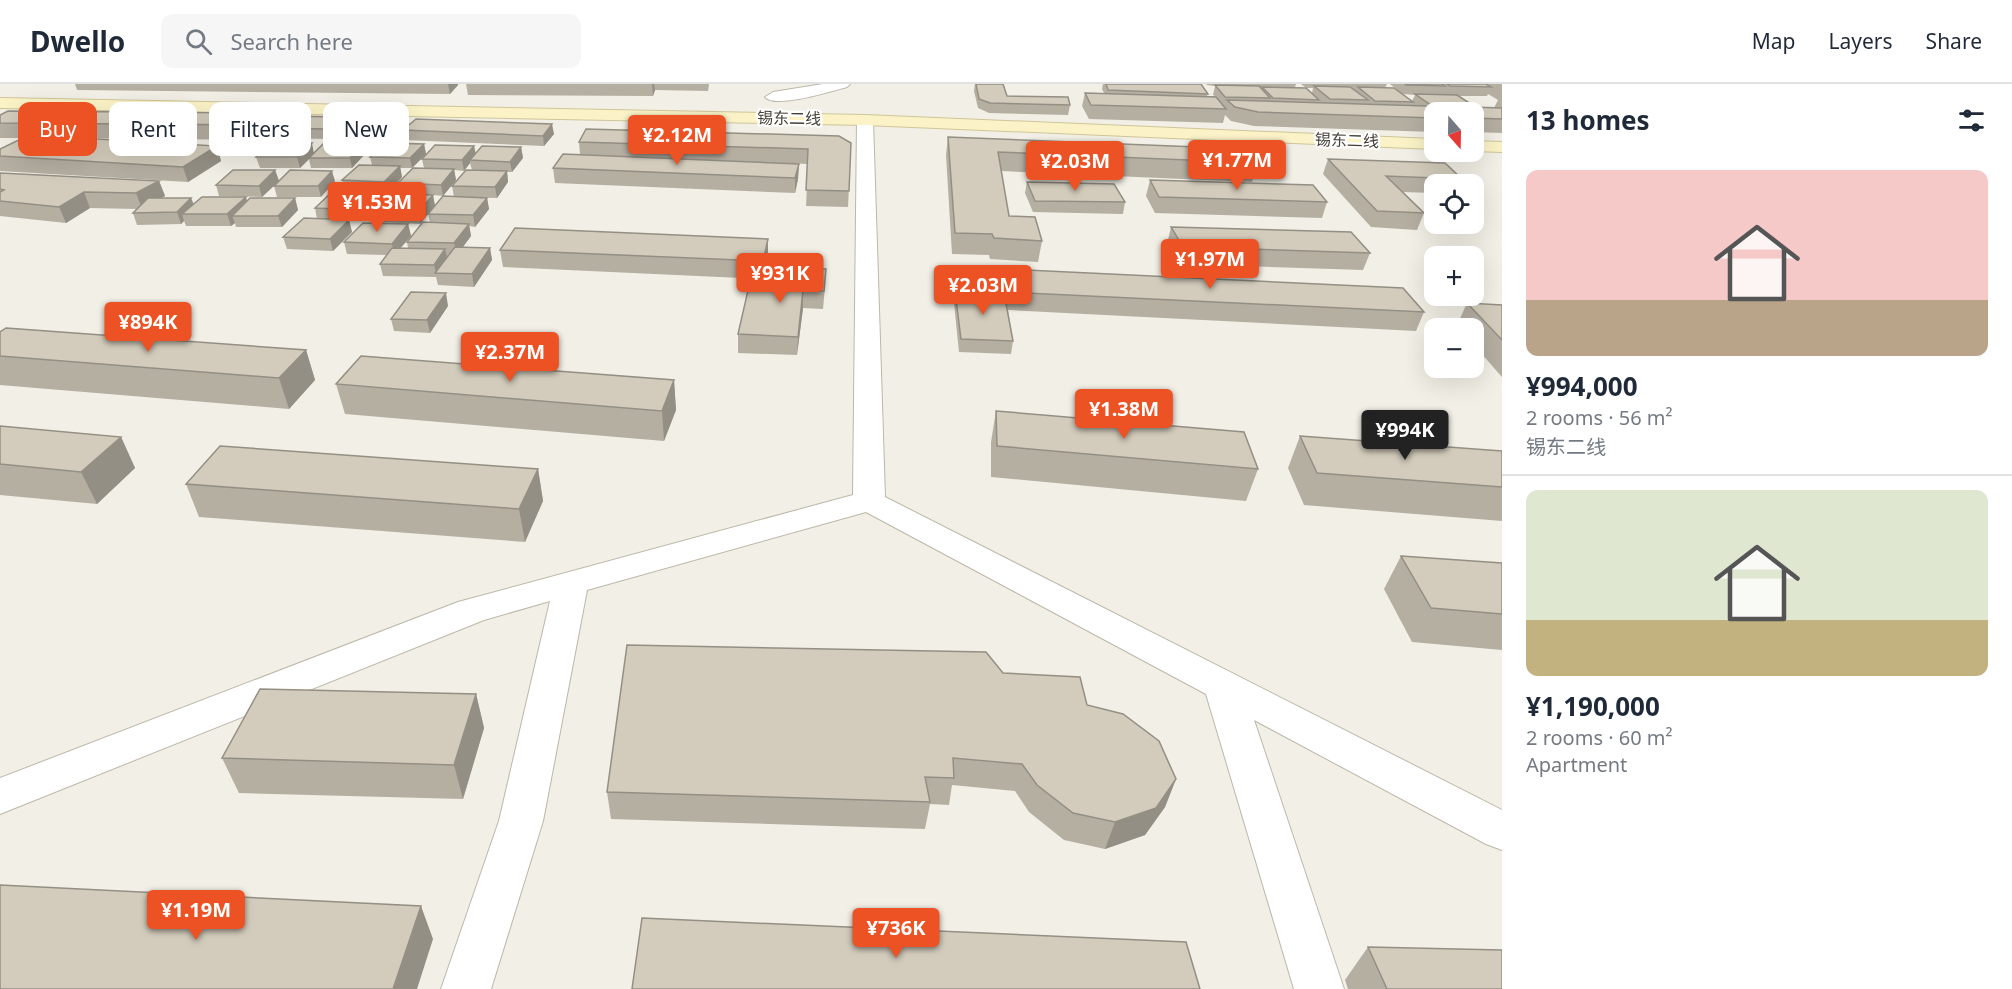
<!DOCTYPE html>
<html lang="en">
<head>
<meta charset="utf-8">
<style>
  :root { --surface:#fff; --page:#f6f6f7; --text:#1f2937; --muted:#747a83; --line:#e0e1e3; --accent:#ec5223 }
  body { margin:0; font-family:"Noto Sans","Noto Sans SC",sans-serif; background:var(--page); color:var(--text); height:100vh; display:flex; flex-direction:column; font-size:22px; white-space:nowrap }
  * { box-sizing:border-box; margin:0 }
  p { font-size:20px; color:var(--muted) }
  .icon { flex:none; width:33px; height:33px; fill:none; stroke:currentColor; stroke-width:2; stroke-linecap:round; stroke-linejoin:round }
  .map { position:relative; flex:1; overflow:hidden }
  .side { display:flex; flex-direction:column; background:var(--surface); width:510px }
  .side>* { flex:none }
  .guide { position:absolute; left:18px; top:18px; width:570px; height:54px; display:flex; gap:12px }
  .needle { width:39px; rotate:160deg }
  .fabs { position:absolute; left:1424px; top:18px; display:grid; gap:12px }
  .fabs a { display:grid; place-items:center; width:60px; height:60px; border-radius:12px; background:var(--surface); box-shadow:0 6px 24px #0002; font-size:30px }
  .price { position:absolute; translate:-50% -51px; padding:0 14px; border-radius:6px; background:var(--accent); color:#fff; font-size:20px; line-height:39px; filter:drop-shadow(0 2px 3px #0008) }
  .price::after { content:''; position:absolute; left:50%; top:36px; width:18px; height:14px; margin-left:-9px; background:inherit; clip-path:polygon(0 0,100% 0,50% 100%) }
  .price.active { background:#222; color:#fff }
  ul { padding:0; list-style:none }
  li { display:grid; align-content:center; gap:12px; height:318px; padding:0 24px }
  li+li { border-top:2px solid var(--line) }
  li span { display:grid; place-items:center; height:186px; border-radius:12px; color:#555 }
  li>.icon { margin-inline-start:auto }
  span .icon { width:108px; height:108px; fill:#fffc; stroke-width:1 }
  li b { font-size:26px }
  h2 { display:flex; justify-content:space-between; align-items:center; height:72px; padding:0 24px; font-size:26px }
  .tag { padding:0 21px; border-radius:12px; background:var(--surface); box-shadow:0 6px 24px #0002; font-size:21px; line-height:54px }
  .tag.active { background:var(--accent); color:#fff }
  header { display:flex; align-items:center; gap:36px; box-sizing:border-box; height:84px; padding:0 30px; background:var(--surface); border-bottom:2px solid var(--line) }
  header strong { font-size:28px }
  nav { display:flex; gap:33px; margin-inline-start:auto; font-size:21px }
  .search { width:420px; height:54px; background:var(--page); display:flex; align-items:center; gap:15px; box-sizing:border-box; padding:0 21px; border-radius:12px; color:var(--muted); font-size:22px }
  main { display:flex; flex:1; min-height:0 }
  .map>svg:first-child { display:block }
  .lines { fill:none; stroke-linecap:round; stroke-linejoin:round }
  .street-casing { stroke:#bdb7a9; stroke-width:2 }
  .secondary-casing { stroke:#cfc598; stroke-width:2 }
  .street { fill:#fff; fill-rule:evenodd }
  .secondary { fill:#fbf3c7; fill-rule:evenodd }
  .wall { fill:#b5afa2; fill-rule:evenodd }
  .shaded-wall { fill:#948f84 }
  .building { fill:#d3ccbc; stroke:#948f84; stroke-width:1.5 }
  .labels { text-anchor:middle; stroke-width:4.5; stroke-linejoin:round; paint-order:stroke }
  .far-street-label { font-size:16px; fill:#444036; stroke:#fff }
</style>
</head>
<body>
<header>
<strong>Dwello</strong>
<div class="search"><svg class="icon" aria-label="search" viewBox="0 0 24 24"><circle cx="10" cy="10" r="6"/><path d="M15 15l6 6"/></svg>Search here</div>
<nav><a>Map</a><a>Layers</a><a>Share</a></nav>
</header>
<main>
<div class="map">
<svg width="1502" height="905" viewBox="0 0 1502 905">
  <rect width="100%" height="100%" fill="#f2efe6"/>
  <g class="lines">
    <defs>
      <g id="street">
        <path d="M 823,0 L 850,0 L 847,3 C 832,7 775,25 765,13 L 773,8 Z"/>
        <polygon points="865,31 873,36 885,413 1502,726 1502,766 1486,760 1254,636 1344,905 1294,905 1206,610 866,428 587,506 543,737 491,905 441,905 499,737 550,517 484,536 0,730 0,694 458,518 853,411 857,36"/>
      </g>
      <g id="secondary">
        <polygon points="0,14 865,31 1434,55 1434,65 865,41 0,24"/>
        <polygon points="1473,57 1502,58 1502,68 1473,67"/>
      </g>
    </defs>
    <!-- street casing -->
    <use href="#street" class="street-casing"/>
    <!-- secondary casing -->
    <use href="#secondary" class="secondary-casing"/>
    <!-- street -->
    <use href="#street" class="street"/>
    <!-- secondary -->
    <use href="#secondary" class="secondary"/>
  </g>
  <!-- wall -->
  <g class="wall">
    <polygon points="75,0 458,0 458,1 450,10 77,6"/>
    <polygon points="466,0 709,0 708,7 655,6 653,12 468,11"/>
    <polygon points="975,0 1003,0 1007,12 1070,21 1068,31 989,29 978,24 974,7"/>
    <path d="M 1103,0 L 1201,0 L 1208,10 L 1207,12 L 1215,12 L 1213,11 L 1215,2 L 1207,1 L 1206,0 L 1296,0 L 1295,3 L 1306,4 L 1301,0 L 1387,0 L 1385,4 L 1402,10 L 1390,0 L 1502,0 L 1502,49 L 1473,48 L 1473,28 L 1434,28 L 1434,48 L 1254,42 L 1231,37 L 1225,31 L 1223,39 L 1089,35 L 1082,22 L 1085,9 L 1104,9 L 1102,5 ZM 1306,4 L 1313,4 L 1312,9 ZM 1403,10 L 1415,11 L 1412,17 ZM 1488,10 L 1498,16 L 1494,24 L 1473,23 L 1474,22 L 1459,12 L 1487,12 Z"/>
    <polygon points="271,29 274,39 398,34 400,44 389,56 271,54 269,48 260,56 79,54 217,62 221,77 188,98 0,87 0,65 24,54 0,54 0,31"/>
    <polygon points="403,46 554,50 544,62 405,56"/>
    <polygon points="948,53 1258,79 1252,98 1001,87 1009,132 1042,157 1038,178 990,175 989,171 952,170 946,71"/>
    <polygon points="579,58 851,59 848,123 806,122 808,80 783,79 799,80 798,95 795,109 555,99 553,84 580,71"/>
    <polygon points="362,60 365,70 352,84 311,84 309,75 300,84 260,84 256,73 314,68"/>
    <polygon points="424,60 426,70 412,84 400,84 402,93 387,109 345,107 342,96 372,81 370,73"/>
    <polygon points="474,62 476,70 521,63 523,74 512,88 507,88 508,98 497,114 454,113 452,102 472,86 470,79 464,87 454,86 456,96 443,112 433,111 435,122 487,114 489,125 475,143 469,142 471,152 462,164 490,164 492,176 474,203 438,201 436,193 383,192 380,180 387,171 347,170 344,158 408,140 411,152 401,164 408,164 407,158 430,139 428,130 420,140 376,138 373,127 401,110 398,99 424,84 422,75"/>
    <polygon points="1328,75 1462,95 1460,100 1434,100 1434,109 1402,108 1424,129 1417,146 1371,143 1323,90"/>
    <polygon points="275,86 279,97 262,113 219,112 216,101"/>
    <polygon points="0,89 159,97 165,112 161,114 191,114 194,120 295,114 298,126 282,143 236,143 235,139 231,142 186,142 184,137 181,140 137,141 133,129 137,125 90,124 66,139 0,132"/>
    <polygon points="1150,96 1327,118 1322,134 1155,129 1146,112"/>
    <polygon points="335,97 321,113 277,113 274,102"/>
    <polygon points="1027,98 1125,118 1123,130 1033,128 1025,109"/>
    <polygon points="376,109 378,120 362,137 349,137 352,148 333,167 287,165 283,153 317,135 315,124"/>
    <polygon points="1171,143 1370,169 1363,186 1179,180 1167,160"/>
    <polygon points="768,155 768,172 763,195 503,183 500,166"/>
    <polygon points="1003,185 1424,228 1416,247 1008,226 1013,257 1011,270 959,268 954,219 955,207 1002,209 1001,202"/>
    <polygon points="782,203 825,203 823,225 803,224 797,271 738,269 738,250"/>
    <polygon points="1467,219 1502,221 1502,293 1473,260 1473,244 1460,244 1457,241"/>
    <polygon points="448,222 430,249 394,247 391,235"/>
    <polygon points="0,248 306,266 315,296 289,325 0,301"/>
    <polygon points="674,296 676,326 664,357 345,330 336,300"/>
    <polygon points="996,327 1258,385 1246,417 991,393 991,358"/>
    <polygon points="0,342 121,353 135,384 97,420 0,411"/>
    <polygon points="1300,352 1502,367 1502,437 1304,421 1288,384"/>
    <polygon points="538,385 543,417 525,458 199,433 186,400"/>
    <polygon points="1401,472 1502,479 1502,566 1412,558 1384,505"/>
    <polygon points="1003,589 1176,695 1165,723 1145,751 1105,765 1064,756 1029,728 1015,707 952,701 949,721 930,720 925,745 611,735 607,708"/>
    <polygon points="476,610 484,644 463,715 239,709 222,674"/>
    <polygon points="1368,863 1502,905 1348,905 1345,896"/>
  </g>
  <!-- shaded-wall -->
  <g class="shaded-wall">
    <polygon points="448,0 458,0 458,1 450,10"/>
    <polygon points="652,0 654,0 655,6 653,12"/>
    <polygon points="271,29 275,43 268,44 269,48 260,56 256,41"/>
    <polygon points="398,34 400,44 389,56 387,46"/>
    <polygon points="552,40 554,50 544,62 543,52"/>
    <polygon points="312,59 314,70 309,74 309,75 300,84 297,73"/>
    <polygon points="362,60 365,70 352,84 350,74"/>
    <polygon points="424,60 426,70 412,84 410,74"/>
    <polygon points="217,62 221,77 188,98 183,83"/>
    <polygon points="474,62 476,72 470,76 470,79 464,87 462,76"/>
    <polygon points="521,63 523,74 512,88 510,78"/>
    <polygon points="799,80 798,95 795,109 795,94"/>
    <polygon points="400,82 402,93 387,109 384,98"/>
    <polygon points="454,85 456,96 443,112 441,101"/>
    <polygon points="275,86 279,97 262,113 259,102"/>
    <polygon points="332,87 335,97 321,113 318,102"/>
    <polygon points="507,87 508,98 497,114 495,103"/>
    <polygon points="159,97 165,112 142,125 136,109"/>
    <polygon points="84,108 90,124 66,139 59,123"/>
    <polygon points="376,109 378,120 362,137 359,126"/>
    <polygon points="433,111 435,122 420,140 418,128"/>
    <polygon points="246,113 249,124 232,132 235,139 231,142 227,130"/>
    <polygon points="191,114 195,125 182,130 184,137 181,140 177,128"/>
    <polygon points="295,114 298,126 282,143 278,132"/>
    <polygon points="487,114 489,125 475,143 473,131"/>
    <polygon points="349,136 352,148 333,167 330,155"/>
    <polygon points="408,140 411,152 394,171 392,160"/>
    <polygon points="469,140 471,152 457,171 454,159"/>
    <polygon points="768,155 768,172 763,195 763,177"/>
    <polygon points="490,164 492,176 474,203 472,190"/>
    <polygon points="445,165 448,177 436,189 434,181"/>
    <polygon points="803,206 803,224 797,271 798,253"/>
    <polygon points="446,209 448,222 430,249 427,236"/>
    <polygon points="306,266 315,296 289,325 279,294"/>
    <polygon points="674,296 676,326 664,357 662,327"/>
    <polygon points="121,353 135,384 97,420 81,388"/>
    <polygon points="538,385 543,417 525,458 519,425"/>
    <polygon points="476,610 484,644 463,715 454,681"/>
    <polygon points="1176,695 1165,723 1145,751 1105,765 1115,738"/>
    <polygon points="421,822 433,855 417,905 393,905"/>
  </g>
  <!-- building -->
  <g class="building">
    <polygon points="976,0 1003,0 1007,12 1068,13 1070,21 990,19 979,15"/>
    <polygon points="1106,0 1201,0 1208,10 1108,6"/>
    <polygon points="1405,0 1442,0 1445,2 1406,1"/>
    <polygon points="1447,0 1486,0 1491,3 1450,2"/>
    <polygon points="1215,1 1259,2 1270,14 1225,13"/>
    <polygon points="1314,2 1350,3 1368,16 1330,15"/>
    <polygon points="1262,3 1306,4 1319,16 1273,14"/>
    <polygon points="1358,3 1394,4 1413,18 1375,17"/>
    <polygon points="1085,9 1216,13 1226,25 1091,21"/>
    <polygon points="1415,10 1457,11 1474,22 1431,21"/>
    <polygon points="1227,16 1426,22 1434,29 1434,34 1258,28 1235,23"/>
    <polygon points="1438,22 1502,24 1502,35 1473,34 1473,28 1447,28"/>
    <polygon points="8,27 271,29 256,41 0,39 0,31"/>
    <polygon points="283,32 398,34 387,46 268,44"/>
    <polygon points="416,35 552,40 543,52 403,46"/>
    <polygon points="586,45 839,52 851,59 849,107 806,106 808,65 579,58"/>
    <polygon points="29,51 217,62 183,83 0,72 0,65"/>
    <polygon points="948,53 1247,65 1258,79 998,68 1009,132 1035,133 1042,157 994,154 992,150 955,149"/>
    <polygon points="272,59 312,59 297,73 256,73"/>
    <polygon points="385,59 424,60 410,74 370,73"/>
    <polygon points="323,60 362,60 350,74 309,74"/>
    <polygon points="435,61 474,62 462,76 422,75"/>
    <polygon points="482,62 521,63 510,78 470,76"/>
    <polygon points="563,70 799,80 795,94 553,84"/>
    <polygon points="1328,75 1445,79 1462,95 1386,92 1424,129 1377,127"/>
    <polygon points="359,81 400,82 384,98 342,96"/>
    <polygon points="413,84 454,85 441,101 398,99"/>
    <polygon points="233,86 275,86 259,102 216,101"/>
    <polygon points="290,86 332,87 318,102 274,102"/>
    <polygon points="466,86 507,87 495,103 452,102"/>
    <polygon points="0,89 159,97 136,109 84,108 59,123 0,117 0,108 4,106 0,105"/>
    <polygon points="1150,96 1313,101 1327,118 1159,113"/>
    <polygon points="1027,98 1114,100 1125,118 1035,117"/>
    <polygon points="333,107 376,109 359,126 315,124"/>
    <polygon points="390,110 433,111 418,128 373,127"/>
    <polygon points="443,112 487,114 473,131 428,130"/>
    <polygon points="202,113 246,113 227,130 182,130"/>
    <polygon points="148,114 191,114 177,128 133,129"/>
    <polygon points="250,114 295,114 278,132 232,132"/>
    <polygon points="304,134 349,136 330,155 283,153"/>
    <polygon points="423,138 469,140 454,159 407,158"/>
    <polygon points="363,139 408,140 392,160 344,158"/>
    <polygon points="1171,143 1351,148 1370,169 1183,163"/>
    <polygon points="515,144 768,155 763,177 500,166"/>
    <polygon points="455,163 490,164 472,190 435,189"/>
    <polygon points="392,164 445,165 434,181 380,180"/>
    <polygon points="785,183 826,185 824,207 803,206 798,253 738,250 749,202 782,203"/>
    <polygon points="1003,185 1403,204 1424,228 1007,208"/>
    <polygon points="955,207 1004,209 1013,257 961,255"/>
    <polygon points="411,208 446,209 427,236 391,235"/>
    <polygon points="1467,219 1502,221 1502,256"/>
    <polygon points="6,244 306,266 279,294 0,272 0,248"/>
    <polygon points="361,272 674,296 662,327 336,300"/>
    <polygon points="996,327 1244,348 1258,385 997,362"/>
    <polygon points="0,342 121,353 81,388 0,380"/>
    <polygon points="1300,352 1502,367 1502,403 1317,389"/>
    <polygon points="220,362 538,385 519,425 186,400"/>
    <polygon points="1401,472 1502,479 1502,530 1431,524"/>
    <polygon points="627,561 986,568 1003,589 1080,593 1087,621 1123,630 1159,657 1176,695 1156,724 1115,738 1073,729 1037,701 1022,680 953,674 954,694 925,693 930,718 607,708"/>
    <polygon points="260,605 476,610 454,681 222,674"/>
    <polygon points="0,801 421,822 393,905 0,905"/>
    <polygon points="642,834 1186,858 1200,905 632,905"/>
    <polygon points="1368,863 1502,866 1502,905 1387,905"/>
  </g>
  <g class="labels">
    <!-- far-street labels -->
    <g class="far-street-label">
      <text transform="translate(789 34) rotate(1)" y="6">锡东二线</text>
      <text transform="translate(1347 56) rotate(2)" y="6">锡东二线</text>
    </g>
  </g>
</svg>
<div class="fabs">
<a><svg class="needle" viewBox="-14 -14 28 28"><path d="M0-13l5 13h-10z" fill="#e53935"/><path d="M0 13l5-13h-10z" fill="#747a83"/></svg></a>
<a><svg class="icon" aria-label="locate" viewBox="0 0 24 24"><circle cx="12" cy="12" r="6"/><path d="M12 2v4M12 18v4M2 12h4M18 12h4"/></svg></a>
<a>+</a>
<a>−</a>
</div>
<b class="price" style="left:677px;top:82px">¥2.12M</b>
<b class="price" style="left:1237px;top:107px">¥1.77M</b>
<b class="price" style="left:1075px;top:108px">¥2.03M</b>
<b class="price" style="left:377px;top:149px">¥1.53M</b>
<b class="price" style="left:1210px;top:206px">¥1.97M</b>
<b class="price" style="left:780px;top:220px">¥931K</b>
<b class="price" style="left:983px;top:232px">¥2.03M</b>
<b class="price" style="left:148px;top:269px">¥894K</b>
<b class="price" style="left:510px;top:299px">¥2.37M</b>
<b class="price" style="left:1124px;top:356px">¥1.38M</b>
<b class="price active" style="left:1405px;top:377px">¥994K</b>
<b class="price" style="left:196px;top:857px">¥1.19M</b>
<b class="price" style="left:896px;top:875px">¥736K</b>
<div class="guide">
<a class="tag active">Buy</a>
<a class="tag">Rent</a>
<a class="tag">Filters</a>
<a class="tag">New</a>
</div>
</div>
<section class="side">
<h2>13 homes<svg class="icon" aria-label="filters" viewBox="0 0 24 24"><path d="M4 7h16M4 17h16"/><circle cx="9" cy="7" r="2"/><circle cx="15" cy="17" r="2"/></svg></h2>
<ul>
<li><span style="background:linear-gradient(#f6c9c9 70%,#b9a48a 0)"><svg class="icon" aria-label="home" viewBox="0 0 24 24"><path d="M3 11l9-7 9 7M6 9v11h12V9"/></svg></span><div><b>¥994,000</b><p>2 rooms · 56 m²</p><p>锡东二线</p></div></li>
<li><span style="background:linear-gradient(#dfe7d0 70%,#c2b280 0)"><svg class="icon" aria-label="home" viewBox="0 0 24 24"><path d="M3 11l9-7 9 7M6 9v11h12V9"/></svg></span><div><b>¥1,190,000</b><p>2 rooms · 60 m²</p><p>Apartment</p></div></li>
</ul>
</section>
</main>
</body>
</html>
